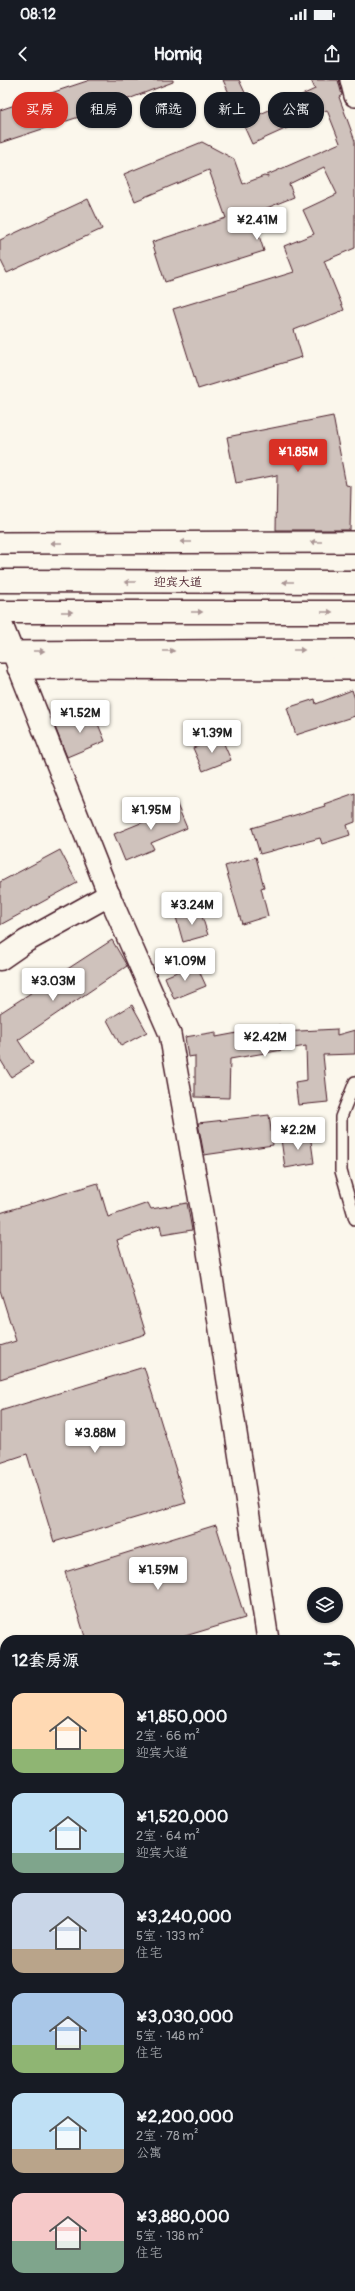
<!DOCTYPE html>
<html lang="zh">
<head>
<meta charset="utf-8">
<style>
  :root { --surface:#171b24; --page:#242831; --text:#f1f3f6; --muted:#9ea1a6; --accent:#d93025 }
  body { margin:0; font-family:Pangolin,"LXGW WenKai TC",sans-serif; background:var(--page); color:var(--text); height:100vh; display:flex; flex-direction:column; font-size:15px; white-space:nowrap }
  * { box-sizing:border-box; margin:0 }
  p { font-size:13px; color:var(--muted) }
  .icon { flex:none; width:22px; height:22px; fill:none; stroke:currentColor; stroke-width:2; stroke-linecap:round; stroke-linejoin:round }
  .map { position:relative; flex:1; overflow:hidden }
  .drawer { position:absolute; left:0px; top:1555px; width:355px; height:656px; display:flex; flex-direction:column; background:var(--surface); border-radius:16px 16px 0 0; box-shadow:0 1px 3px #0004 }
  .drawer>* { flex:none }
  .top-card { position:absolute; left:12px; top:12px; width:331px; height:36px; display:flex; gap:8px }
  .fabs { position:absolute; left:307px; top:1507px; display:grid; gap:8px }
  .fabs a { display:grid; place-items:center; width:36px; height:36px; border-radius:50%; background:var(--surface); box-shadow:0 1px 3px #0004; font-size:20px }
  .price { position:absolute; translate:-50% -34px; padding:0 9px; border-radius:4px; background:#fff; color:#222; font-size:13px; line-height:26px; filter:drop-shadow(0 1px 2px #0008) }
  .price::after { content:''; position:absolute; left:50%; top:24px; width:12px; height:9px; margin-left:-6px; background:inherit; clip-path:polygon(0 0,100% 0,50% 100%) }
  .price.current { background:var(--accent); color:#fff }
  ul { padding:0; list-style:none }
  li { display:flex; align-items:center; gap:12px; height:100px; padding:0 12px }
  li span { display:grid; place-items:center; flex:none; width:112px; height:80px; border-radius:12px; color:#555 }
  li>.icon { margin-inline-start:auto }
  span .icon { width:48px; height:48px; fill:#fffc; stroke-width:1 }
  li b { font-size:17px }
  h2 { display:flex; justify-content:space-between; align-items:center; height:48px; padding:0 12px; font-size:17px }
  .chip { padding:0 14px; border-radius:16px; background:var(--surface); box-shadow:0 1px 3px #0004; font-size:14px; line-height:36px }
  .chip.current { background:var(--accent); color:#fff }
  .status { display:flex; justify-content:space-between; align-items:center; height:28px; padding:0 20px; background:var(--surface); direction:ltr }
  .status svg { height:11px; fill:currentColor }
  header { display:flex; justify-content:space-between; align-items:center; height:52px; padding:0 12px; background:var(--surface); font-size:18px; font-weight:700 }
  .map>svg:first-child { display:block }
  .building { fill:#cfc2bc; stroke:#4a1f2b }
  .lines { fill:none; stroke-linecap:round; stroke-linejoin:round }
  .lane-casing { stroke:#4a1f2b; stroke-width:14 }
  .street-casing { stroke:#4a1f2b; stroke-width:24 }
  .secondary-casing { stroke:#4a1f2b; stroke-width:25 }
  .primary-casing { stroke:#4a1f2b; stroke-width:25 }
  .lane { stroke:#fbf7ec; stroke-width:11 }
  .street { stroke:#fbf7ec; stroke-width:21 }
  .secondary { stroke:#fbf7ec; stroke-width:22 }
  .primary { stroke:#fbf7ec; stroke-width:22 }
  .oneway { fill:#ab9695 }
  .labels { text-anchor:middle; stroke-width:4; stroke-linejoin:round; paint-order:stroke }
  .street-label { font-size:12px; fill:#4a1f2b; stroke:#fbf7ec }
</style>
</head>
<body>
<div class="status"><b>08:12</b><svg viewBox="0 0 49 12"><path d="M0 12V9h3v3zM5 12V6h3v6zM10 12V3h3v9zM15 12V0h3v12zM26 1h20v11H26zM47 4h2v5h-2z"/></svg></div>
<header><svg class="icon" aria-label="back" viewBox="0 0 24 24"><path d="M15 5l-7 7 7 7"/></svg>Homiq<svg class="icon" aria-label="share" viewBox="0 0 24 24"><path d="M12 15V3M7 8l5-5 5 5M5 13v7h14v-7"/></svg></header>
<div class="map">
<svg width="355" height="2211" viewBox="0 0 355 2211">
  <rect width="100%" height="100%" fill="#fbf7ec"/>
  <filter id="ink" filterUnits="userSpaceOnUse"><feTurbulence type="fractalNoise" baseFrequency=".025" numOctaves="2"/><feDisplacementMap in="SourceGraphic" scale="8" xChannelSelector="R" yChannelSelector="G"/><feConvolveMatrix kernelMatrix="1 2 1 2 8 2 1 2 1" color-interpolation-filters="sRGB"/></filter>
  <g filter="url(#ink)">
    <!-- building -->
    <g class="building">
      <polygon points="90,0 173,0 173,2 97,31 0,63 0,30"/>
      <polygon points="223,0 239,0 256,36 315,9 311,0 338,0 342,15 339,17 355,61 355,168 324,181 344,230 294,250 302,277 198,309 173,229 294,192 284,166 314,154 303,130 337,114 324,87 289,104 294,117 252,134 264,171 165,202 152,162 226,138 209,90 135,121 124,94 202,62 234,79 243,104 264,96 268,97 267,95 340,63 327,30 252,64"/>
      <polygon points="88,119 102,149 7,193 0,179 0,160"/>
      <polygon points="333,336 346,405 351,406 350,450 276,450 277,395 236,403 227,357"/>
      <polygon points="352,610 355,619 355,636 296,655 287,628 315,619 316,624"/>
      <polygon points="93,632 105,661 67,677 55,647"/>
      <polygon points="221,657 231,680 203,691 193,668"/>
      <polygon points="355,713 355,742 347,745 350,755 322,764 320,758 260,774 252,748 325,726 324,724"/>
      <polygon points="175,720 187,748 151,763 154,769 125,781 114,754 148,740 145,733"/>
      <polygon points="60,770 77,803 0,845 0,802"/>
      <polygon points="256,777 264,807 261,808 268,836 242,844 225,786"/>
      <polygon points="200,830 208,855 183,862 176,837"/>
      <polygon points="112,860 127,886 18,960 33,983 11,997 0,979 0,933"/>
      <polygon points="196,884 206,906 174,919 165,897"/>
      <polygon points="132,925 147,952 121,966 107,940"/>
      <polygon points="280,945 281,952 337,949 337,955 355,950 355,974 323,975 328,1022 298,1025 295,1002 307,1000 306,966 230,979 229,1018 195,1017 195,976 188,977 185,957 216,952 216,957"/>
      <polygon points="269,1035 273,1065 204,1075 198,1043"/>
      <polygon points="310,1054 314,1083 285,1088 281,1059"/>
      <polygon points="98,1103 108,1137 148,1123 151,1129 187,1123 192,1150 162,1155 160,1145 117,1160 146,1254 0,1299 0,1266 16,1261 0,1210 0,1133"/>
      <polygon points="144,1287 186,1423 54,1462 27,1374 0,1383 0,1331"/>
      <polygon points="216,1445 245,1538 172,1560 86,1560 65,1492"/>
    </g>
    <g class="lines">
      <defs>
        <polyline id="lane" points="355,1002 341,1037 341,1091 355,1139"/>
        <g id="street">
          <polyline points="351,0 355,16"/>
          <polyline points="0,463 355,462"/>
          <polyline points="0,540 109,815 170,954 202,1133 268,1560"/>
          <polyline points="0,572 355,570"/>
          <polyline points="18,588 355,589"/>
          <polyline points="0,1641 5,1658"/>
          <polyline points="0,1951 5,1966"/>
          <polyline points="89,2206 91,2211"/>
          <polyline points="340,2206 341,2211"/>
        </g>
        <g id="secondary">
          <polyline points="0,879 26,861 109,815"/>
          <polyline points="350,1733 355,1732"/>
          <polyline points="0,1863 5,1861"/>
        </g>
        <g id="primary">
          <polyline points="0,501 355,502"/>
          <polyline points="0,532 355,532"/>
        </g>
      </defs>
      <!-- lane casing -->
      <use href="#lane" class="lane-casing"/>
      <!-- street casing -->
      <use href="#street" class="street-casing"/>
      <!-- secondary casing -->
      <use href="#secondary" class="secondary-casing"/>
      <!-- primary casing -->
      <use href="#primary" class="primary-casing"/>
      <!-- lane -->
      <use href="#lane" class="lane"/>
      <!-- street -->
      <use href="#street" class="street"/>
      <!-- secondary -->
      <use href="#secondary" class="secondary"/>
      <!-- primary -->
      <use href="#primary" class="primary"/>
    </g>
    <!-- one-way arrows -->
    <defs><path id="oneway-solid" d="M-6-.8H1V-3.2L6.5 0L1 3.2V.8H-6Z"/></defs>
    <g class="oneway">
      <use href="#oneway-solid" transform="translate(186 462) rotate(180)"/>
      <use href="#oneway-solid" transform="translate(316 462) rotate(180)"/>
      <use href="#oneway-solid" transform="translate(56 463) rotate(180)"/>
      <use href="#oneway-solid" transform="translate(130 502) rotate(-180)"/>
      <use href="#oneway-solid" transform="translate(288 502) rotate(-180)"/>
      <use href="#oneway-solid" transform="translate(67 532)"/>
      <use href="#oneway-solid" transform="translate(197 532)"/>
      <use href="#oneway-solid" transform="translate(327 532)"/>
      <use href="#oneway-solid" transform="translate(299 570)"/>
      <use href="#oneway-solid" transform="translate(39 571)"/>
      <use href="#oneway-solid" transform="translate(169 571)"/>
    </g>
  </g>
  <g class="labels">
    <!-- street labels -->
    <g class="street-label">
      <text x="178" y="506">迎宾大道</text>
    </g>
  </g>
</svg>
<div class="fabs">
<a><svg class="icon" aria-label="layers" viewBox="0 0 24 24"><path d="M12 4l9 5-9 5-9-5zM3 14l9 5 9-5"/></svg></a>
</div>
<b class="price" style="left:257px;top:161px">¥2.41M</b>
<b class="price current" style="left:298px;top:393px">¥1.85M</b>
<b class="price" style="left:80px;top:654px">¥1.52M</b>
<b class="price" style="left:212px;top:674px">¥1.39M</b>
<b class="price" style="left:151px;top:751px">¥1.95M</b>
<b class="price" style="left:192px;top:846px">¥3.24M</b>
<b class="price" style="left:185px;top:902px">¥1.09M</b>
<b class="price" style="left:53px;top:922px">¥3.03M</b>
<b class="price" style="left:265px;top:978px">¥2.42M</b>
<b class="price" style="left:298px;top:1071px">¥2.2M</b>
<b class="price" style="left:95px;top:1374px">¥3.88M</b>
<b class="price" style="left:158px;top:1511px">¥1.59M</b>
<div class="top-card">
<a class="chip current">买房</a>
<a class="chip">租房</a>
<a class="chip">筛选</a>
<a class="chip">新上</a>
<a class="chip">公寓</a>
</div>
<section class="drawer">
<h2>12套房源<svg class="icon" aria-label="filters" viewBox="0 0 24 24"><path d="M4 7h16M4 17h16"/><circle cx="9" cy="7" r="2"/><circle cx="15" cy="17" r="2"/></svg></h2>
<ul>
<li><span style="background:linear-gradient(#ffd9b3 70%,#8fb573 0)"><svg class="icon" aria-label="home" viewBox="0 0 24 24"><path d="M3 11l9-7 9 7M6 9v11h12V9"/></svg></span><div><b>¥1,850,000</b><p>2室 · 66 m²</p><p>迎宾大道</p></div></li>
<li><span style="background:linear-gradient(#bfe0f5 75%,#7fa58c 0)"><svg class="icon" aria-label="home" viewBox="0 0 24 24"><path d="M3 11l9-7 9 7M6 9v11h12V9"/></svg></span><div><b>¥1,520,000</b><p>2室 · 64 m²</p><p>迎宾大道</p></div></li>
<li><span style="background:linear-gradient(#c9d6e8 70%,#b9a48a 0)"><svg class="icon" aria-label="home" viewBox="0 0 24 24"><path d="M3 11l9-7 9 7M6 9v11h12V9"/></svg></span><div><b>¥3,240,000</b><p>5室 · 133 m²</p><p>住宅</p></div></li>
<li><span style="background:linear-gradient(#a9c7e8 65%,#8fb573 0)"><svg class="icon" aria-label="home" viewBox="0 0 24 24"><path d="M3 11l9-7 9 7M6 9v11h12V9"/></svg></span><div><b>¥3,030,000</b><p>5室 · 148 m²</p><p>住宅</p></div></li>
<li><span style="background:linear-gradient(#bfe0f5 70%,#b9a48a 0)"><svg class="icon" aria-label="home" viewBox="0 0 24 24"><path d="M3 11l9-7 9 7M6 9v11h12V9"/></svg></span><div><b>¥2,200,000</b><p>2室 · 78 m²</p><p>公寓</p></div></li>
<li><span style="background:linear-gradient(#f6c9c9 60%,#7fa58c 0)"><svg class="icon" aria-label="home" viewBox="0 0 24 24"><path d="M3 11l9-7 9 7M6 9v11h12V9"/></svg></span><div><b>¥3,880,000</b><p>5室 · 138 m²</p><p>住宅</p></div></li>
</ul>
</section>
</div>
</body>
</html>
